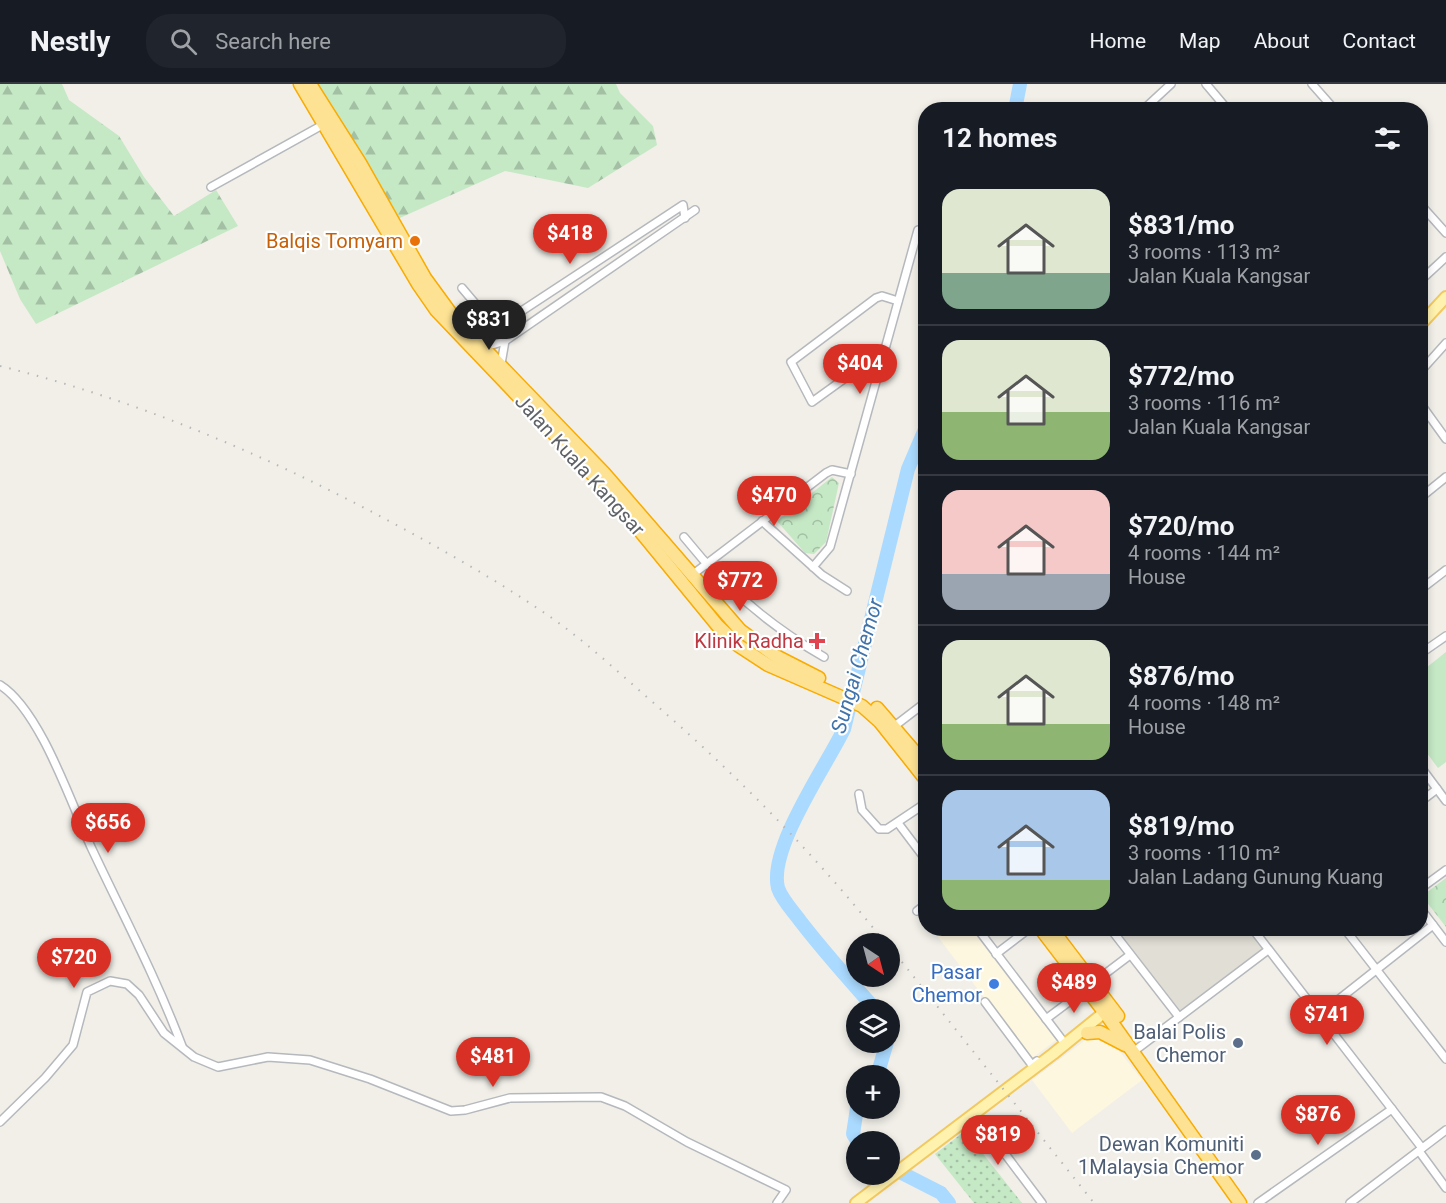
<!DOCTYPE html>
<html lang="en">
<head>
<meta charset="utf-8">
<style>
  :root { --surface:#171b24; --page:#20242c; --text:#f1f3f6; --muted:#9ea1a6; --line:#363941; --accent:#d93025 }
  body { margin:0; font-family:Roboto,sans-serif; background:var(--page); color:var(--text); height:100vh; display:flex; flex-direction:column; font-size:22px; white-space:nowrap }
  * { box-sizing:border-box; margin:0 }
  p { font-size:20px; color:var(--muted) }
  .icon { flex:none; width:33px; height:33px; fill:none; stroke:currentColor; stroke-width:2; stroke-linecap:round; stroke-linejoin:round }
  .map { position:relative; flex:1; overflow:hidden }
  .side { position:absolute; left:918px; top:18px; width:510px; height:834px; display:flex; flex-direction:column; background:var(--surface); border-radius:24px; box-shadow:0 3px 9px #0003 }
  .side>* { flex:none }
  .needle { width:39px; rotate:144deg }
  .buttons { position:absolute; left:846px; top:849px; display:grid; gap:12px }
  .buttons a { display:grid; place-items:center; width:54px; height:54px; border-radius:50%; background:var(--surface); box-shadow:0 3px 9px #0003; font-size:30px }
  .price { position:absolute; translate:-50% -51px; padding:0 14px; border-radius:21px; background:var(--accent); color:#fff; font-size:20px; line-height:39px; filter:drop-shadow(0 2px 3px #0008) }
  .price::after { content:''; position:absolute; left:50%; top:36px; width:18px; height:14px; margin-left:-9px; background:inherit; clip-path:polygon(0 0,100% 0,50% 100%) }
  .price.active { background:#222; color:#fff }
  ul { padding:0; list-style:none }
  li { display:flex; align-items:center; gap:18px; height:150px; padding:0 24px }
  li+li { border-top:2px solid var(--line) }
  li span { display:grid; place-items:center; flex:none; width:168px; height:120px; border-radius:18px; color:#555 }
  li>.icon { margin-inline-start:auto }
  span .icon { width:72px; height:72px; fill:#fffc; stroke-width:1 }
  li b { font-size:26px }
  h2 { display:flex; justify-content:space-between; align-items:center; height:72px; padding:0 24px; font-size:26px }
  header { display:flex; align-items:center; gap:36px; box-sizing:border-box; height:84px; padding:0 30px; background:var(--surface); border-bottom:2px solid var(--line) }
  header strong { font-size:28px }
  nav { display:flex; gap:33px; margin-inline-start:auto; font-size:21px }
  .search { width:420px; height:54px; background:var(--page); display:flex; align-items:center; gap:15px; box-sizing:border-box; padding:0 21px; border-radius:24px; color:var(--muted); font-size:22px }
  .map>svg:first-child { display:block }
  .commercial { fill:#fef7e0 }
  .education { fill:#e1ded6 }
  .grass { fill:url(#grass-dots) }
  .forest { fill:url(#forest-firs) }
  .park { fill:url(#park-crowns) }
  .pitch { fill:#c5e8c5 }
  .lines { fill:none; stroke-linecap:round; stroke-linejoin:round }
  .river { stroke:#aadaff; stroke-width:14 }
  .street-casing { stroke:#b5b8bc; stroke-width:10 }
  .primary-casing { stroke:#f2c960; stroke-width:14 }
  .highway-casing { stroke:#f9ab00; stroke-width:15 }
  .street { stroke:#fff; stroke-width:7 }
  .primary { stroke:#fff2af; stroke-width:10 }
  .highway { stroke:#fde293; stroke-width:12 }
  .rail { stroke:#b6b7b8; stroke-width:2; stroke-dasharray:1.5 8; stroke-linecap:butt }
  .food-dot { fill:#e8710a; stroke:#fff; stroke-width:2 }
  .health-dot { fill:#e0444e; stroke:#fff; stroke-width:2 }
  .shop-dot { fill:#3f7fe0; stroke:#fff; stroke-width:2 }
  .service-dot { fill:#5c6f8a; stroke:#fff; stroke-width:2 }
  .labels { text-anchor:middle; stroke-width:4.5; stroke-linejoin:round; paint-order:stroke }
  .food-label { font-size:20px; fill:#c56008; stroke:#fff; text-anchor:end }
  .street-label { font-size:20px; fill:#5f6368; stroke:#fff }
  .health-label { font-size:20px; fill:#be3a42; stroke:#fff; text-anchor:end }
  .shop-label { font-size:20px; fill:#366cbe; stroke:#fff; text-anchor:end }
  .service-label { font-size:20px; fill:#4e5e75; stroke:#fff; text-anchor:end }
  .water-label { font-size:21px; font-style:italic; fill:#4174aa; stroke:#fff }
</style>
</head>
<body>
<header>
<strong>Nestly</strong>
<div class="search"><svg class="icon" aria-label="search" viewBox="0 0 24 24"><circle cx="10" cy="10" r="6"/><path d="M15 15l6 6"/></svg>Search here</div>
<nav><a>Home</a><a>Map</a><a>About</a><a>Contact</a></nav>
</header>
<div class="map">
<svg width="1446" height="1119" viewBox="0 0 1446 1119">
  <defs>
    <pattern id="grass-dots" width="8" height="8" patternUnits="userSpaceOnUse" patternTransform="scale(1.5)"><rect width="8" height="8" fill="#c5e8c5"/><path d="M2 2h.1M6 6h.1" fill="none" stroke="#a3c0a4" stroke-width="1.8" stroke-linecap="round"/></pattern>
    <pattern id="forest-firs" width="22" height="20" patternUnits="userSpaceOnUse" patternTransform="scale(1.5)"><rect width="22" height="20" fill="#c5e8c5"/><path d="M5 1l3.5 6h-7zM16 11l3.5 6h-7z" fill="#a3c0a4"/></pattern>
    <pattern id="park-crowns" width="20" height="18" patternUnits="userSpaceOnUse" patternTransform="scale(1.5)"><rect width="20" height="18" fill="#c5e8c5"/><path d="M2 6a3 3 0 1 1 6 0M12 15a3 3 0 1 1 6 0" fill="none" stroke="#a3c0a4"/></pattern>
  </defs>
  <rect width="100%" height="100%" fill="#f1efe8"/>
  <!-- commercial -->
  <g class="commercial">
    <polygon points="932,845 971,845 1056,956 1031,975"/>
    <polygon points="1095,949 1117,964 1142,996 1072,1049 1032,996"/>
  </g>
  <!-- education -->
  <polygon class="education" points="1110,845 1251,845 1269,870 1180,937"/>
  <!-- grass -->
  <polygon class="grass" points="965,1047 1022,1119 974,1119 935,1070"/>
  <!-- forest -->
  <g class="forest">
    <polygon points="0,0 62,0 69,16 119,52 144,93 174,132 216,106 238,142 36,240 20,215 0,167"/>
    <polygon points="310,0 616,0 620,9 653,42 657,61 588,104 505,87 393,137"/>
  </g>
  <!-- park -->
  <g class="park">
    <polygon points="832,393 839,399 826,458 814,470 805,469 777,437"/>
    <polygon points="1446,794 1446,843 1422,812"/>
  </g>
  <!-- pitch -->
  <polygon class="pitch" points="1446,568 1446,678 1438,684 1421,661 1421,588"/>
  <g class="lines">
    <!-- river -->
    <g class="river">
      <polyline points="1015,26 1020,0"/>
      <path d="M 876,926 C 850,897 825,869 801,838 C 794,828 782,816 778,804 C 768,764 827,681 844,645 L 908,385 L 926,343"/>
      <polyline points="877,992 887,958"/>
      <polyline points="857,1024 853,1050 858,1058"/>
      <polyline points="890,1083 941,1109 949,1119"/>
    </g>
    <defs>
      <g id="street">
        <polyline points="1206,0 1228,26"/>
        <polyline points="1312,0 1335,26"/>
        <polyline points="1143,26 1171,0"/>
        <polyline points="211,103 326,39"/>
        <polyline points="1420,120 1446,149"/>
        <polyline points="1420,197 1446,173"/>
        <polyline points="462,204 490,237 497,240 505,238 683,121 685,134"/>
        <polyline points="480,258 492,261 505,257 695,126"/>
        <polyline points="501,280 505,257"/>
        <polyline points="1420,288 1446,259"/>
        <polyline points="878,292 855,287 812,318 791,278 876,214 882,212 898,217"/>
        <polyline points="1420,319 1446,355"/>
        <polyline points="1420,414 1446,393"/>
        <polyline points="762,437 822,491 847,507"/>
        <path d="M 684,453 C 722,501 770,542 824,573"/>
        <polyline points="813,483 830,463 918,146"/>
        <polyline points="692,491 826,389 832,386 851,390"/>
        <polyline points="1420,506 1446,486"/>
        <polyline points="1420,570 1446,552"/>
        <path d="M 0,601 C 40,626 71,719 91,763 C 123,831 155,891 182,962"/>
        <polyline points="892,644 926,618"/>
        <polyline points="1420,682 1446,717"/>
        <polyline points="859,710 862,726 879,745 887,745 926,719"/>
        <polyline points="1420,718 1437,705"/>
        <polyline points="898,739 926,776"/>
        <polyline points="1420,805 1446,786"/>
        <polyline points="1420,824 1446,858"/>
        <polyline points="917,827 926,820"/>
        <polyline points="977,844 1066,961"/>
        <polyline points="1110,844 1179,933"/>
        <polyline points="1252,844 1422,1064"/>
        <polyline points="1344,844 1446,975"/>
        <polyline points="996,870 1030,844"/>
        <polyline points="1093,899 1130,871"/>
        <polyline points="985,918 1032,981 1037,977"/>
        <polyline points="1319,931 1433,841"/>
        <polyline points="1046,935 1086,905"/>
        <polyline points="1133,968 1268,866"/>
        <polyline points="975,1030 1042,1119"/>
        <polyline points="0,1038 45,994 73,961 87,908 110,897 127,900 139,911 164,949 194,973 218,983 268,973 310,976 370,995 451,1027 465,1026 510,1014 601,1013 625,1022 687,1058 786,1106 777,1119"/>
        <polyline points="1419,1067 1446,1104"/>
        <polyline points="1258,1119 1392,1025"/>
        <polyline points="1350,1119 1446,1046"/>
      </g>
      <g id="primary">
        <polyline points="1420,241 1446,213"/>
        <polyline points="856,1119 1053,970 1111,923"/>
      </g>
      <g id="highway">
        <polyline points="300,0 418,200 436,226 599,397 717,541 739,562 768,581 862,622 880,638 926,696"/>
        <polyline points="310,0 360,79 425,194 452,231 604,389 740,546 774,571 819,594"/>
        <polyline points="877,624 926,681"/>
        <polyline points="1040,844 1108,933 1240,1119"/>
        <polyline points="1051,844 1118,932"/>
        <polyline points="1087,949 1100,948 1125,961"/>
      </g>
    </defs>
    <!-- street casing -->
    <use href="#street" class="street-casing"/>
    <!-- primary casing -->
    <use href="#primary" class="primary-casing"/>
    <!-- highway casing -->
    <use href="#highway" class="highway-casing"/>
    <!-- street -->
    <use href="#street" class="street"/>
    <!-- primary -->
    <use href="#primary" class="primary"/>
    <!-- highway -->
    <use href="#highway" class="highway"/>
    <!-- rail -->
    <g class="rail">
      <path d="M 0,282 C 137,316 266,371 391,438 C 445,467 498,497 549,532 C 585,557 617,587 649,615 C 735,689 816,771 886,860"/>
      <polyline points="890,863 1094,1119"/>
    </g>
  </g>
  <!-- markers -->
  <circle class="food-dot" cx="415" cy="157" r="6"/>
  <path class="health-dot" d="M814 548h6v6h6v6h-6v6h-6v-6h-6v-6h6z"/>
  <circle class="shop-dot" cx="994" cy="900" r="6"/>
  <g class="service-dot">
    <circle cx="1238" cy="959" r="6"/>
    <circle cx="1256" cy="1071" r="6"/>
  </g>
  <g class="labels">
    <!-- food labels -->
    <g class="food-label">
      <text x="403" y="164">Balqis Tomyam</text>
    </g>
    <!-- street labels -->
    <g class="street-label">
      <text transform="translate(580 381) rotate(48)" y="7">Jalan Kuala Kangsar</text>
    </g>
    <!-- health labels -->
    <g class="health-label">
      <text x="804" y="564">Klinik Radha</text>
    </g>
    <!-- shop labels -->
    <g class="shop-label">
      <text x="982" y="895">Pasar<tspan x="982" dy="23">Chemor</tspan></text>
    </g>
    <!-- service labels -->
    <g class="service-label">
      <text x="1226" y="955">Balai Polis<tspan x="1226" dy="23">Chemor</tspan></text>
      <text x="1244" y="1067">Dewan Komuniti<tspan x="1244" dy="23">1Malaysia Chemor</tspan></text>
    </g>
    <!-- water labels -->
    <g class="water-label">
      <text transform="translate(857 582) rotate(-74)" y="7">Sungai Chemor</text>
    </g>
  </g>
</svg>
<div class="buttons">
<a><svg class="needle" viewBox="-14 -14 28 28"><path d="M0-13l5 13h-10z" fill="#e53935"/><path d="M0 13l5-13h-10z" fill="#9ea1a6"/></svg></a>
<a><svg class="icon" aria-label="layers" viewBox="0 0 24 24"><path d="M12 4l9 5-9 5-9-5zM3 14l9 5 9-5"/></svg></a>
<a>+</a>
<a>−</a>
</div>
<b class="price" style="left:570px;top:181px">$418</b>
<b class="price active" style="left:489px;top:267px">$831</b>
<b class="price" style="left:860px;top:311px">$404</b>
<b class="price" style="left:774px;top:443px">$470</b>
<b class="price" style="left:740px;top:528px">$772</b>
<b class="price" style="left:108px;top:770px">$656</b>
<b class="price" style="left:74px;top:905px">$720</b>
<b class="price" style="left:1074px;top:930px">$489</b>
<b class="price" style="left:1327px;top:962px">$741</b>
<b class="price" style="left:493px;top:1004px">$481</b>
<b class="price" style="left:1318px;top:1062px">$876</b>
<b class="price" style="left:998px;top:1082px">$819</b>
<section class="side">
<h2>12 homes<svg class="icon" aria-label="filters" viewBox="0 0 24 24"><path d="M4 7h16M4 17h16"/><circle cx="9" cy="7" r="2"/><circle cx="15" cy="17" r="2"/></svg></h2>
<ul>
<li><span style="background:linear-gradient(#dfe7d0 70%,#7fa58c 0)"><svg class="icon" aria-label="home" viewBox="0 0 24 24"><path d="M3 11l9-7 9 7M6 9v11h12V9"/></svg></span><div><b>$831/mo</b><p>3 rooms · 113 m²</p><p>Jalan Kuala Kangsar</p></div></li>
<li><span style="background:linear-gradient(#dfe7d0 60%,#8fb573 0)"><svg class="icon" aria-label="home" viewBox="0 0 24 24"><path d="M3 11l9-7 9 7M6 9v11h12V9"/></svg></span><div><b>$772/mo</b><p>3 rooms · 116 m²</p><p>Jalan Kuala Kangsar</p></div></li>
<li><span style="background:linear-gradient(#f6c9c9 70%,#9aa5b1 0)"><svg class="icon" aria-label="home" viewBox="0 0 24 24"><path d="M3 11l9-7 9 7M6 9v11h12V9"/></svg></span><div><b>$720/mo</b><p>4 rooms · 144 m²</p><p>House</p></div></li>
<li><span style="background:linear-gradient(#dfe7d0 70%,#8fb573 0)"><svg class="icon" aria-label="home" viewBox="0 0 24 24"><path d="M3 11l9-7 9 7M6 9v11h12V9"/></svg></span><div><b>$876/mo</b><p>4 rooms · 148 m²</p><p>House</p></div></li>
<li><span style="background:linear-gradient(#a9c7e8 75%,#8fb573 0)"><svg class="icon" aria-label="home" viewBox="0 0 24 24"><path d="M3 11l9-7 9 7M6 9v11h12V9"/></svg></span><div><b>$819/mo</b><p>3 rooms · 110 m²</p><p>Jalan Ladang Gunung Kuang</p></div></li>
</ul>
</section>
</div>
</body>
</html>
